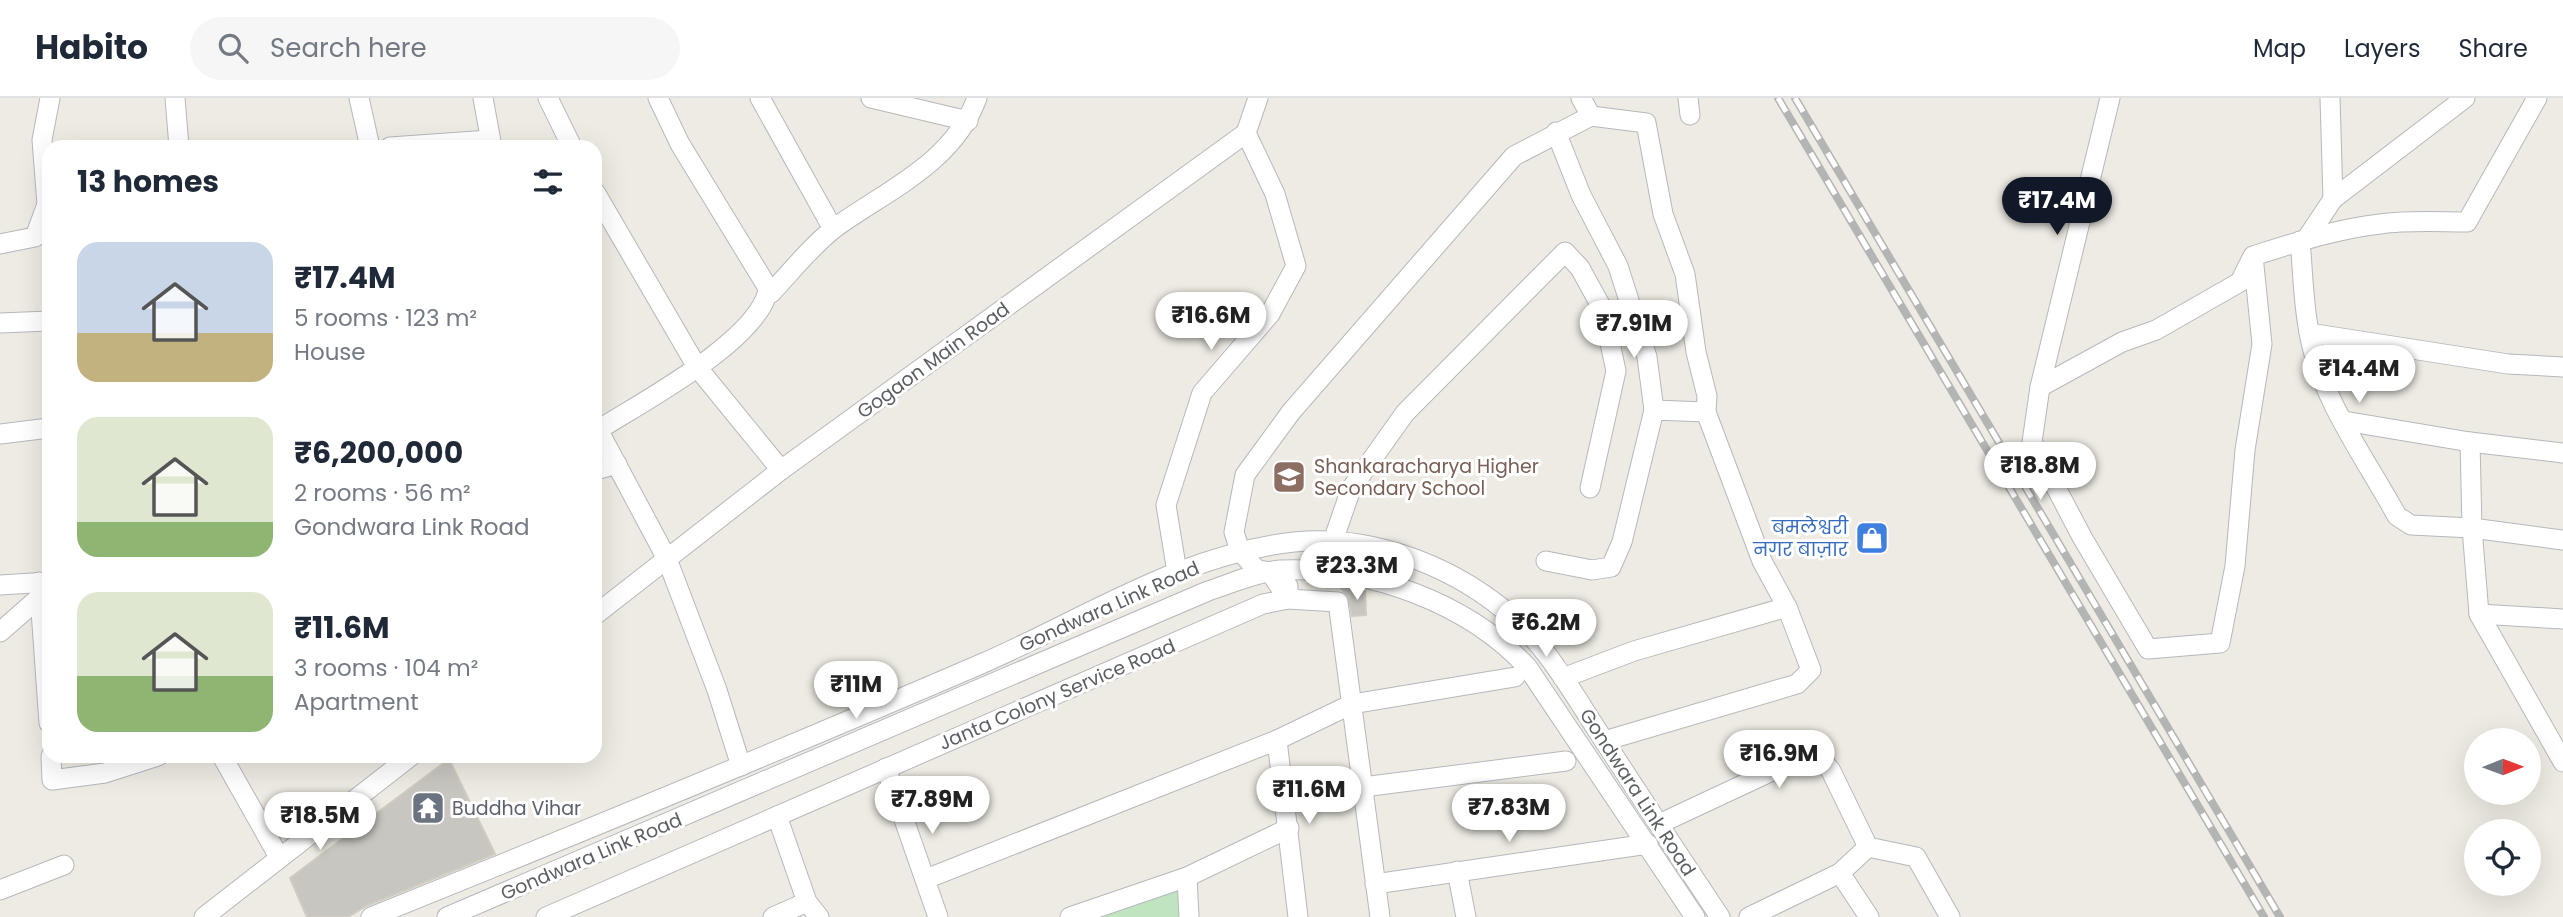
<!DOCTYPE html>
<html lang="en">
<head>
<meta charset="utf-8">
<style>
  :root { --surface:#fff; --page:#f6f6f7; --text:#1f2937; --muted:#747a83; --line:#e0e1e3; --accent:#111827 }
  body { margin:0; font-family:Poppins,"Noto Sans Devanagari",sans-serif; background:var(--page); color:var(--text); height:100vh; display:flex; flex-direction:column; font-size:26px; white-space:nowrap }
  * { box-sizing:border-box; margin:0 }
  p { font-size:23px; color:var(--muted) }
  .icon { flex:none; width:38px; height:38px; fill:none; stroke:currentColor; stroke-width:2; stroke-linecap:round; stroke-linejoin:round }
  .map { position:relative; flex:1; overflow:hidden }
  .panel { position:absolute; left:42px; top:42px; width:560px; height:623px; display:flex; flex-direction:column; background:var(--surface); border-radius:21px; box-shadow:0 7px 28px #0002 }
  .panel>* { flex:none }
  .needle { width:46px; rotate:89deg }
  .fabs { position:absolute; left:2464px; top:630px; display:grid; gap:14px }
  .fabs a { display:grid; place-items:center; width:77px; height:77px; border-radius:50%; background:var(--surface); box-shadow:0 7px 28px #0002; font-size:35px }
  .price { position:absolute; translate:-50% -60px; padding:0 16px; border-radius:24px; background:#fff; color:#222; font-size:23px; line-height:46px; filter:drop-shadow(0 2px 4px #0008) }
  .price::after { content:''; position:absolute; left:50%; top:42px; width:21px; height:16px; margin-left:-10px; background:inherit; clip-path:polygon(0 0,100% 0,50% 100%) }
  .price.current { background:var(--accent); color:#fff }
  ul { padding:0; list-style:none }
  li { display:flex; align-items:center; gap:21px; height:175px; padding:0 35px }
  li span { display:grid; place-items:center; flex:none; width:196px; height:140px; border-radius:21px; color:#555 }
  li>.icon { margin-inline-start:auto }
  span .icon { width:84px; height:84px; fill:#fffc; stroke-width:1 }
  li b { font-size:30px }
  h2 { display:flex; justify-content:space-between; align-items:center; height:84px; padding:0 35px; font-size:30px }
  header { display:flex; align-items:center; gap:42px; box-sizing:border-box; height:98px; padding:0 35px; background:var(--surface); border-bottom:2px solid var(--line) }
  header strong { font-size:33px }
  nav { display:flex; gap:38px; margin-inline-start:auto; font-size:24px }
  .search { width:490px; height:63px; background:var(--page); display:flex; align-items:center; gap:18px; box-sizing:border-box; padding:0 24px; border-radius:38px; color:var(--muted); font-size:26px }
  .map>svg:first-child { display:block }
  .green { fill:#c0e4c0 }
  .building { fill:#c8c6c0; stroke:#d1ccc1; stroke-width:2 }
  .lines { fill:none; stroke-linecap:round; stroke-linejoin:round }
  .minor-casing { stroke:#b5b8bc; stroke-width:21 }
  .minor { stroke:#fff; stroke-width:19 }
  .rail-casing { stroke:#b3b4b4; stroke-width:8 }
  .rail { stroke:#fff; stroke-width:5; stroke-dasharray:16; stroke-linecap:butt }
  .labels { text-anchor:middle; stroke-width:6; stroke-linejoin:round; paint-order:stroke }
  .street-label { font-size:19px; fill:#5b5e63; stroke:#fff }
  .education-label { font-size:19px; fill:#785e54; stroke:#fff; text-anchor:start }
  .shop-label { font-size:19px; fill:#366cbe; stroke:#fff; text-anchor:end }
  .worship-label { font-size:19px; fill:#5b616d; stroke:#fff; text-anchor:start }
</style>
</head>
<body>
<header>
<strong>Habito</strong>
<div class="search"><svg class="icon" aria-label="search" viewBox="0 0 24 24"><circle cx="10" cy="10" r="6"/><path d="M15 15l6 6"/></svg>Search here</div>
<nav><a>Map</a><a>Layers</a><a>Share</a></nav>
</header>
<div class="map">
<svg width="2563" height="819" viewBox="0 0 2563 819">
  <rect width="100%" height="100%" fill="#edebe3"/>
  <!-- green -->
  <polygon class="green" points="1187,779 1189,819 1070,819"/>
  <!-- building -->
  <g class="building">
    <polygon points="1341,490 1365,493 1366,517 1352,518 1348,498"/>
    <polygon points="449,661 495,756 366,808 348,819 307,819 290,780"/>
  </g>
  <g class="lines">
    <defs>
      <g id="minor">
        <polyline points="175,0 179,49"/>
        <polyline points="359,0 370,49"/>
        <polyline points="483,0 492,49"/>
        <polyline points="548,0 572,49"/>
        <polyline points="658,0 680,46 771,195"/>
        <polyline points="760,0 833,131"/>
        <polyline points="871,0 968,23"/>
        <polyline points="1581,0 1591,18"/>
        <polyline points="1688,0 1690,17"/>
        <polyline points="2330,0 2333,101"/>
        <polyline points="1556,34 1581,97 1618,168 1647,259 1654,312"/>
        <polyline points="390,49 490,42"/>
        <polyline points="595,94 697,269 781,372"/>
        <polyline points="2307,140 2333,101 2465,0"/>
        <path d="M 2300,143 C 2303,173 2303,204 2309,234 C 2320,300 2366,361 2397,418 L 2411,427 L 2472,430 L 2563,442"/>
        <polyline points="0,146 35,139 47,106 42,42 50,0"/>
        <path d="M 2253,158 L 2262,246 L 2245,352 L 2235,468 L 2220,545 L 2148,551 L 2082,439 L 2032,344 L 2040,289 L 2122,244 L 2156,232 L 2240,184 L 2253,158 C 2294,145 2336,131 2380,126 C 2408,122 2439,124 2467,124 L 2537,0"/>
        <polyline points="0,225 49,223"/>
        <polyline points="2309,235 2508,266 2563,269"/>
        <polyline points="2040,289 2110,0"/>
        <polyline points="2344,323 2470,344 2563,355"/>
        <polyline points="595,326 667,461 717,592 741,668"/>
        <path d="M 598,332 C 642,304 756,244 768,193 L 771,195 C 791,174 812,147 836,129 C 889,91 953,65 977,0"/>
        <polyline points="0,336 49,330"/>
        <polyline points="2470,344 2472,430 2479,516 2563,664"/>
        <polyline points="595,372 617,366"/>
        <polyline points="1333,443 1351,391 1405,315 1565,154 1580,170 1603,212 1616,273 1590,390"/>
        <polyline points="1546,463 1592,472 1611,469 1622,444 1654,312 1706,314"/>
        <polyline points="1177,474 1166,407 1202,295 1270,216 1296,168 1275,96 1246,35"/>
        <polyline points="39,484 49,625"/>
        <polyline points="0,487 49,484"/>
        <polyline points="2479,516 2563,521"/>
        <polyline points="595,517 781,372 1246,35 1258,0"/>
        <polyline points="0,534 40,499"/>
        <polyline points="1563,580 1634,553 1787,509 1811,572 1797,586 1604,643"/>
        <polyline points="1277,642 1298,819"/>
        <polyline points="51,658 52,682 105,675 158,658"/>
        <polyline points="222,658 279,759"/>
        <polyline points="886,670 938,819"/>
        <polyline points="1363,689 1566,663"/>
        <polyline points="777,718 807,804 819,819"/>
        <polyline points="1659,726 1815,653 1831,673 1868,749"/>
        <polyline points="1868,749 1916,759 1950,819"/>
        <polyline points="1457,773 1466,819"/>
        <polyline points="1840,775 1869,819"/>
        <polyline points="1187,779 1189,819"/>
        <polyline points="926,781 1277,642 1352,606 1515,579"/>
        <polyline points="1375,786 1648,746"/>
        <polyline points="0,792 64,767"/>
        <polyline points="204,819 411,658"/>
        <path d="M 371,819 C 575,737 779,653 981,566 C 1083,522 1181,456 1294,444 C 1367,436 1446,465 1503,511 C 1545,544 1572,594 1601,638 C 1640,698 1680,759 1720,819"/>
        <path d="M 447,819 L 1208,493 C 1230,486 1256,474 1280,472 C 1367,468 1469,505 1528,570 L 1695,819"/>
        <polyline points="546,819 1263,506 1288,501 1288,488"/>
        <polyline points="773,819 807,804"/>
        <polyline points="1070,819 1187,779 1289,730"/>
        <polyline points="1380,819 1338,504 1288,501 1270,474 1257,472 1240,453 1234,434 1245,377 1291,314 1514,58 1591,18 1646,25 1663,116 1685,176 1696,254 1707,298 1706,314 1762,463 1787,509"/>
        <polyline points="1749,819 1840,775 1868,749"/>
      </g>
    </defs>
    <!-- minor casing -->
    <use href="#minor" class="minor-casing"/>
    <!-- minor -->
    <use href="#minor" class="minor"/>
    <defs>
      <g id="rail">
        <polyline points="1778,0 2264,819"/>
        <polyline points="1795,0 2280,819"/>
      </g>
    </defs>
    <!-- rail casing -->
    <use href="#rail" class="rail-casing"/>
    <!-- rail -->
    <use href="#rail" class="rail"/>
  </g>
  <!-- icons -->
  <defs>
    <symbol id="school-square" viewBox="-11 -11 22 22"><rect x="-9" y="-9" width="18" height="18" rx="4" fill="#8d6e63" stroke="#fff"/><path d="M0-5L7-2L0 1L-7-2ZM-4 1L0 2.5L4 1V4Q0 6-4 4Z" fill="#fff"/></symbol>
    <symbol id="shop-square" viewBox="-11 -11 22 22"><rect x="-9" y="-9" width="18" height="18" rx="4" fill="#3f7fe0" stroke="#fff"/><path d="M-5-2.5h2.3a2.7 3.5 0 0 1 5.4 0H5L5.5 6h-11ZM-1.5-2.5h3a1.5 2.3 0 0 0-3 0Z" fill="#fff"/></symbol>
    <symbol id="temple-square" viewBox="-11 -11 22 22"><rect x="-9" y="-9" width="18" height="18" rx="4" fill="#6b7280" stroke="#fff"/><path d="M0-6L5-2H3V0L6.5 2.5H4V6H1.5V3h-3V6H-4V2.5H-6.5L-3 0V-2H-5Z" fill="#fff"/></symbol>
  </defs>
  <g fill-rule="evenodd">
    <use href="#school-square" x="1270" y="360" width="38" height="38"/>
    <use href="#shop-square" x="1853" y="421" width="38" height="38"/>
    <use href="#temple-square" x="409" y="691" width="38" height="38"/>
  </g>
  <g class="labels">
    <!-- street labels -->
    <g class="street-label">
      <text transform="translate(933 262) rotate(-36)" y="7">Gogaon Main Road</text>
      <text transform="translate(1109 508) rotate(-24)" y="7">Gondwara Link Road</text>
      <text transform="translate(1057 596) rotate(-23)" y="7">Janta Colony Service Road</text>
      <text transform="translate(1638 694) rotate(57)" y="7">Gondwara Link Road</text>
      <text transform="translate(591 758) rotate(-23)" y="7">Gondwara Link Road</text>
    </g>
    <!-- education labels -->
    <g class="education-label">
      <text x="1314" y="375">Shankaracharya Higher<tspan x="1314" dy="22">Secondary School</tspan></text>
    </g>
    <!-- shop labels -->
    <g class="shop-label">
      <text x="1848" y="436">बमलेश्वरी<tspan x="1848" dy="22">नगर बाज़ार</tspan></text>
    </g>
    <!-- worship labels -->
    <g class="worship-label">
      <text x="452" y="717">Buddha Vihar</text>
    </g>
  </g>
</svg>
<div class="fabs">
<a><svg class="needle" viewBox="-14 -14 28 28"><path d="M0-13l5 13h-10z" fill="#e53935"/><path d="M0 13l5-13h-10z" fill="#747a83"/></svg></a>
<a><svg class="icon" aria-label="locate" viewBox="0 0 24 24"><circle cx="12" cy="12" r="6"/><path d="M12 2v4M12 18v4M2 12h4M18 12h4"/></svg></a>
</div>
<b class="price current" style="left:2057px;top:139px">₹17.4M</b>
<b class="price" style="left:1211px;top:254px">₹16.6M</b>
<b class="price" style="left:1634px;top:262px">₹7.91M</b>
<b class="price" style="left:2359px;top:307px">₹14.4M</b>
<b class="price" style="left:2040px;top:404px">₹18.8M</b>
<b class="price" style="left:1357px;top:504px">₹23.3M</b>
<b class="price" style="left:1546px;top:561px">₹6.2M</b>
<b class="price" style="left:856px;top:623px">₹11M</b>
<b class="price" style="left:1779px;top:692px">₹16.9M</b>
<b class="price" style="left:1309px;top:728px">₹11.6M</b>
<b class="price" style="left:932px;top:738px">₹7.89M</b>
<b class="price" style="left:1509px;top:746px">₹7.83M</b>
<b class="price" style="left:320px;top:754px">₹18.5M</b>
<section class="panel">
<h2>13 homes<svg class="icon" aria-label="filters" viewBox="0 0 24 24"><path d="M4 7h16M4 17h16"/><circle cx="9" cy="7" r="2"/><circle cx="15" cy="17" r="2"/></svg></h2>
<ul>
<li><span style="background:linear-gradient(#c9d6e8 65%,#c2b280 0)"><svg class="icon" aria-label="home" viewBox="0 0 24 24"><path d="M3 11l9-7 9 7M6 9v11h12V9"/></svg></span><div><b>₹17.4M</b><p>5 rooms · 123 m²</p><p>House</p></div></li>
<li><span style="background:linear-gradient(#dfe7d0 75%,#8fb573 0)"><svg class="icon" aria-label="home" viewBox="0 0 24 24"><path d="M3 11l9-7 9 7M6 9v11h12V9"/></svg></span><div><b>₹6,200,000</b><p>2 rooms · 56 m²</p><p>Gondwara Link Road</p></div></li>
<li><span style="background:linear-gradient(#dfe7d0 60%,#8fb573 0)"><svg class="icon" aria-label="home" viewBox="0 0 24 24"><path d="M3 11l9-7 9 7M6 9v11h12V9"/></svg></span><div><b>₹11.6M</b><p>3 rooms · 104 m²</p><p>Apartment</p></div></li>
</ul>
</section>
</div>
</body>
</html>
